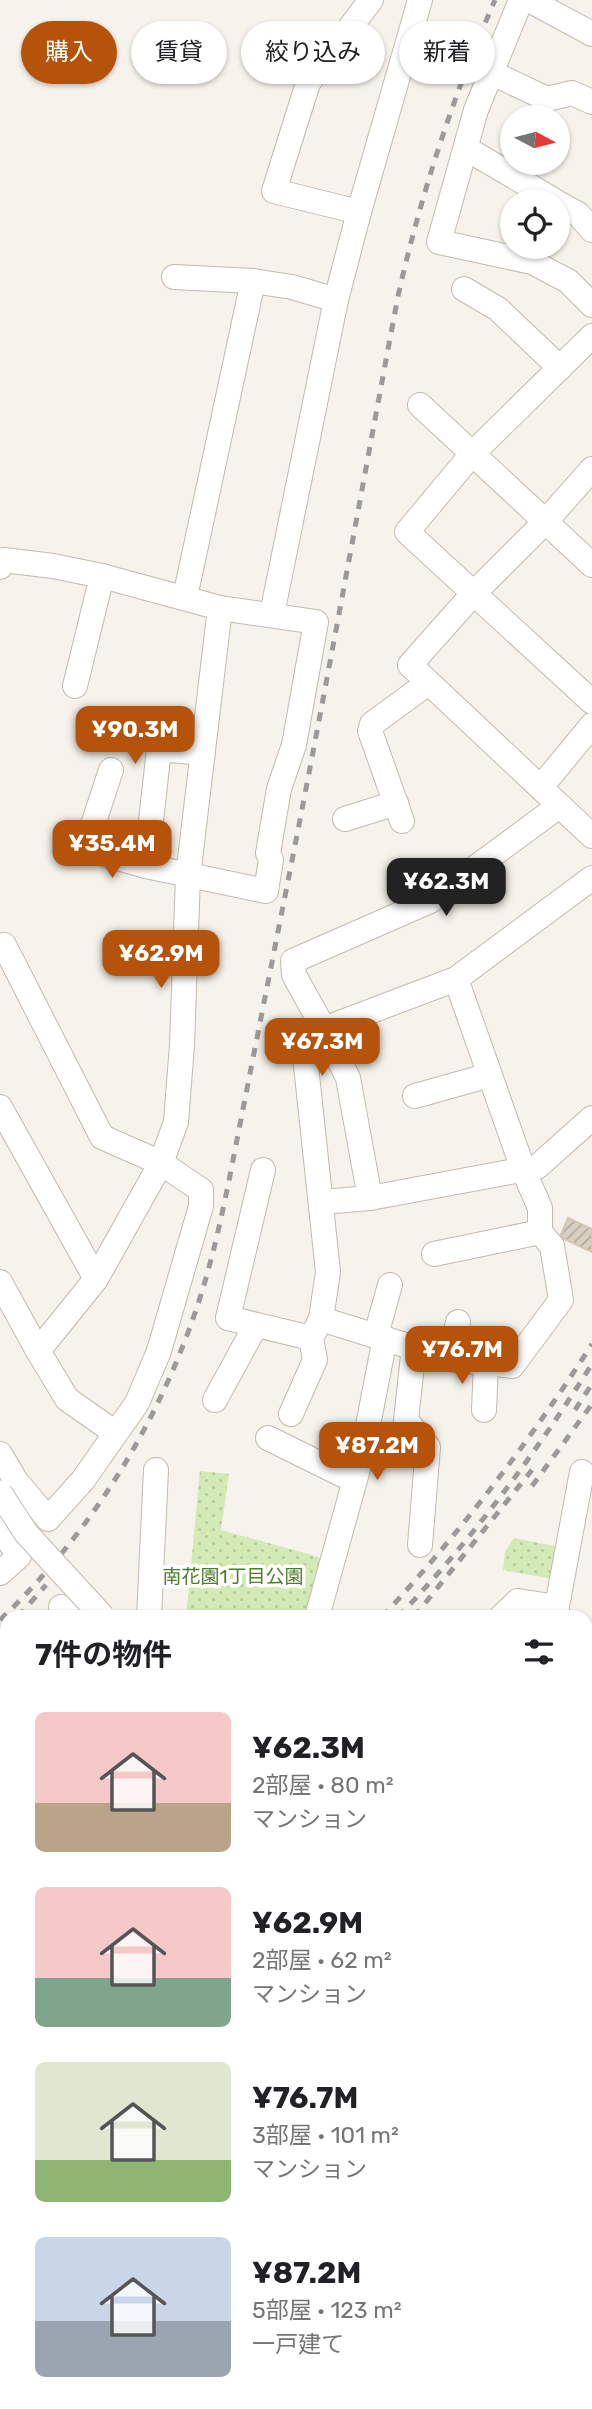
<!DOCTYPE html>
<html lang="ja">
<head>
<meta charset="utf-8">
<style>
  :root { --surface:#fff; --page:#f2f2f2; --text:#202124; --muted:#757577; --accent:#b45309 }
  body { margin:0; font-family:Rubik,"Noto Sans JP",sans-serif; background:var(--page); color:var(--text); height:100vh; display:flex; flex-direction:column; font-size:26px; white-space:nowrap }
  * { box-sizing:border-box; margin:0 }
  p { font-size:23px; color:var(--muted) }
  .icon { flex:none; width:38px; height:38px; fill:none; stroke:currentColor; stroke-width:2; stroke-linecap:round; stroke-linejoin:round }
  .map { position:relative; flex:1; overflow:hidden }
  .sheet { position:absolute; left:0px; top:1610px; width:593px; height:800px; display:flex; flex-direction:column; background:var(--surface); border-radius:21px 21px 0 0; box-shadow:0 2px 5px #0004 }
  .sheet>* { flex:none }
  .hud { position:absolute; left:21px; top:21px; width:551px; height:63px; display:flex; gap:14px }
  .needle { width:46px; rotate:97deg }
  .fabs { position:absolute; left:500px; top:105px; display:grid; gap:14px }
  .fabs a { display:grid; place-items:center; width:70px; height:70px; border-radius:50%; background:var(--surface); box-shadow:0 2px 5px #0004; font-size:35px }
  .price { position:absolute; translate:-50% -60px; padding:0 16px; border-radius:14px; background:var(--accent); color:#fff; font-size:23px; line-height:46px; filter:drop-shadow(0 2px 4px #0008) }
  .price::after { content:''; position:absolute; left:50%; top:42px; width:21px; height:16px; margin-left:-10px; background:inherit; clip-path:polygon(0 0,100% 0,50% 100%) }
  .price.current { background:#222; color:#fff }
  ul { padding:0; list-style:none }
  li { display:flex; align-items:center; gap:21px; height:175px; padding:0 35px }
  li span { display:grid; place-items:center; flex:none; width:196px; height:140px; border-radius:10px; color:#555 }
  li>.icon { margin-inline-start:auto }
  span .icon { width:84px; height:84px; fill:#fffc; stroke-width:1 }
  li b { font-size:30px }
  h2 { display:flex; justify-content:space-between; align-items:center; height:84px; padding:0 35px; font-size:30px }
  .pill { padding:0 24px; border-radius:32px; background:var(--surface); box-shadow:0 2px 5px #0004; font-size:24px; line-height:63px }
  .pill.current { background:var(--accent); color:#fff }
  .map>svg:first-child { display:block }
  .residential { fill:#eae5da }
  .education { fill:#efe8d6 }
  .cemetery { fill:url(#cemetery-stones) }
  .park { fill:url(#park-dots) }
  .building { fill:url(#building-hatch); stroke:#d3c7b4; stroke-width:2 }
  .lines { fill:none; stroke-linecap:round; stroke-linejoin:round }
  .minor-casing { stroke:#c2bbae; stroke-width:26 }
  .minor { stroke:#fff; stroke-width:24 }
  .rail { stroke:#9a9a9a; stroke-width:5; stroke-dasharray:9 9; stroke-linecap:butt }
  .minor-bridge-casing { stroke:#c2bbae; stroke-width:26; stroke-linecap:butt }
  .minor-bridge { stroke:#fff; stroke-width:24 }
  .labels { text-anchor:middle; stroke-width:7; stroke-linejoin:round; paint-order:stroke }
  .park-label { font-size:19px; fill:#4a7f2a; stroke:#fff }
</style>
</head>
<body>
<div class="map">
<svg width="592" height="2409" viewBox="0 0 592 2409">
  <defs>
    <pattern id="cemetery-stones" width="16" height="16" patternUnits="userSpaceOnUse" patternTransform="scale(1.75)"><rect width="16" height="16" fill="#d2eab5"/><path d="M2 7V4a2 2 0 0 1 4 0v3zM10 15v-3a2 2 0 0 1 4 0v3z" fill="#b6ca9c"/></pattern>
    <pattern id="park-dots" width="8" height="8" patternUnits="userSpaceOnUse" patternTransform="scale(1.75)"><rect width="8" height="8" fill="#d2eab5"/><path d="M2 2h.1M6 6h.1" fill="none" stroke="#b6ca9c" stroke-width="1.8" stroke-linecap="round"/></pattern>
    <pattern id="building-hatch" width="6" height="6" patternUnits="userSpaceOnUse" patternTransform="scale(1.75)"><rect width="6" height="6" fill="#d8cfc1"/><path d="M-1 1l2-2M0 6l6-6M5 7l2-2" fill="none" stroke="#b1aa9e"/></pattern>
  </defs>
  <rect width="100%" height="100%" fill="#f6f3ec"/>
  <!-- residential -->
  <polygon class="residential" points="592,2268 592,2383 586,2382 586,2270"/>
  <!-- education -->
  <polygon class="education" points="586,2382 592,2383 592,2409 478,2409 481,2403 586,2403"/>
  <!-- cemetery -->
  <polygon class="cemetery" points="0,1698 7,1706 7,1923 0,1928"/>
  <!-- park -->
  <g class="park">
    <polygon points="200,1471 229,1474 221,1530 326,1559 312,1617 186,1617"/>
    <polygon points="514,1538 559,1547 553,1579 503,1570 505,1552"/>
  </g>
  <!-- building -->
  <g class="building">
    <polygon points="568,1218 592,1229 592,1252 560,1237"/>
    <polygon points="586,2294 592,2302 592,2343 586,2335"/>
    <polygon points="586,2394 592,2394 592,2409 580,2409 580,2403 586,2403"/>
  </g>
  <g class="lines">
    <defs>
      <g id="minor">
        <polyline points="521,0 476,110 439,242 532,262 568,281 592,305"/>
        <polyline points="529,0 592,34"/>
        <polyline points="490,72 547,99 572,93 592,102"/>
        <polyline points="467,149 555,201"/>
        <polyline points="558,203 578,214 592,230"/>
        <polyline points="359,212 274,191 308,83 371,0"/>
        <polyline points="174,277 253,281 292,287 336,300"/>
        <polyline points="464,289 498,309 560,368"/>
        <polyline points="592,336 472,454 407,532 592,702"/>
        <polyline points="420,405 592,565"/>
        <polyline points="592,469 546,521 473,594 410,665 592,836"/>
        <polyline points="0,567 4,560 53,566 102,576 220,608 316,622 294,745 279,789 268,853 271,860 266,891 146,866 85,849 111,770"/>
        <polyline points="185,597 253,281"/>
        <polyline points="272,614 336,300 359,212 420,0"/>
        <polyline points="75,686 102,576"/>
        <polyline points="541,787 592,725"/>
        <polyline points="345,819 396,803"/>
        <polyline points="402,821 370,731 372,724 428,683"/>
        <polyline points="146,866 159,749 203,753"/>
        <polyline points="0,947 4,945 102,1137 161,1163 201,1190 201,1206 159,1351 137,1403 83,1480 48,1519 16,1481 0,1454"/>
        <polyline points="324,1029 456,979 592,878"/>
        <polyline points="415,1096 490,1075"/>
        <polyline points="0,1107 96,1279"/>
        <polyline points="263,1170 228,1318 311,1338"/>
        <polyline points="370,1198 348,1078 324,1029 294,975 293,961 430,901 559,806"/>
        <polyline points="321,1202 370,1198 537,1167 592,1118"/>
        <polyline points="434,1254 540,1232"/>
        <polyline points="0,1282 38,1351 67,1399 114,1432"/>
        <polyline points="321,1319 450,1359 512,1366 561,1300 552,1246 540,1232 540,1208 523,1169 456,979"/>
        <polyline points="376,1335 390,1285"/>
        <polyline points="414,1347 406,1420 428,1447 420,1545"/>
        <polyline points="38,1351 96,1279 161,1163 176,1122 182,1045 188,876 220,608"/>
        <polyline points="450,1359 458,1322"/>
        <polyline points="215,1400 256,1325"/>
        <polyline points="484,1410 486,1363"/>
        <polyline points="291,1414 315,1360 311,1338 321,1319 328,1272 304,1047 328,1039"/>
        <polyline points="268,1438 353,1480"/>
        <polyline points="0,1528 19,1556 0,1573"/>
        <polyline points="61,1607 71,1617"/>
        <polyline points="149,1617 156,1470"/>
        <polyline points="317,1617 363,1451 385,1338"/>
        <polyline points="501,1617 518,1601 557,1607"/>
        <polyline points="555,1617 582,1472"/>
        <polyline points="586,1936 592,1938"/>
        <polyline points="586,2250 592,2248"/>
        <polyline points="0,2345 7,2343"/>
        <polyline points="210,2409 224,2403"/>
      </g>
    </defs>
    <!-- minor casing -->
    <use href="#minor" class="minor-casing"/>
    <!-- minor -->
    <use href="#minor" class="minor"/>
    <!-- rail -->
    <g class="rail">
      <polyline points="575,1410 592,1384"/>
      <polyline points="532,1486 592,1404"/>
      <polyline points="18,1617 46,1585"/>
      <path d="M 382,1617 C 461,1532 530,1441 592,1344"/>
      <path d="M 398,1617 C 471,1541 536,1453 592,1364"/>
      <polyline points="414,1617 532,1470"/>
      <path d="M 0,1620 C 89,1535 155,1429 195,1313 C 217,1249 229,1180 242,1114 C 257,1038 272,962 287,886 C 326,689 361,493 398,296 C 421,194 453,96 495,0"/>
      <polyline points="0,1634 7,1628"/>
      <polyline points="0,1945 7,1940"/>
      <polyline points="0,1971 7,1966"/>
      <polyline points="0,1984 7,1980"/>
    </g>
    <defs>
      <polyline id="minor-bridge" points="0,1493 26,1533 103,1617"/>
    </defs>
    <!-- minor-bridge casing -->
    <use href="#minor-bridge" class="minor-bridge-casing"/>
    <!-- minor-bridge -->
    <use href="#minor-bridge" class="minor-bridge"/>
  </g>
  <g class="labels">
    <!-- park labels -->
    <g class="park-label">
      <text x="233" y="1583">南花園1丁目公園</text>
    </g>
  </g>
</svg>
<div class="fabs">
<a><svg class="needle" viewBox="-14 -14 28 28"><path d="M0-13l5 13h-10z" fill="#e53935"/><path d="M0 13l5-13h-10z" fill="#757577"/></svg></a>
<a><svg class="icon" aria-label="locate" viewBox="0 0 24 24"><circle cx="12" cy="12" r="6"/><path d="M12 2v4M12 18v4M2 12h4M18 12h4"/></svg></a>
</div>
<b class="price" style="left:135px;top:766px">¥90.3M</b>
<b class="price" style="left:112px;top:880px">¥35.4M</b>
<b class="price current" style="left:446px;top:918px">¥62.3M</b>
<b class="price" style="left:161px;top:990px">¥62.9M</b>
<b class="price" style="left:322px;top:1078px">¥67.3M</b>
<b class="price" style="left:462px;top:1386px">¥76.7M</b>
<b class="price" style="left:377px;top:1482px">¥87.2M</b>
<div class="hud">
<a class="pill current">購入</a>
<a class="pill">賃貸</a>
<a class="pill">絞り込み</a>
<a class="pill">新着</a>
</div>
<section class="sheet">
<h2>7件の物件<svg class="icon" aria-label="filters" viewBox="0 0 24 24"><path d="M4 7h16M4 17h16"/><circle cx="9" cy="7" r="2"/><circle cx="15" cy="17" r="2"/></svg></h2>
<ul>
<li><span style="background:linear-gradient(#f6c9c9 65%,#b9a48a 0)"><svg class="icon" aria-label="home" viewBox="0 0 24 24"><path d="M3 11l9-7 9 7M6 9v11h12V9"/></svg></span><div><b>¥62.3M</b><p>2部屋 · 80 m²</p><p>マンション</p></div></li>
<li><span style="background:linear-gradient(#f6c9c9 65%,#7fa58c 0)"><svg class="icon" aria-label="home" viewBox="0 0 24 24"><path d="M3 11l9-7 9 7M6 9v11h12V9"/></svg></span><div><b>¥62.9M</b><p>2部屋 · 62 m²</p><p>マンション</p></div></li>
<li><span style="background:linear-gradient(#dfe7d0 70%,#8fb573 0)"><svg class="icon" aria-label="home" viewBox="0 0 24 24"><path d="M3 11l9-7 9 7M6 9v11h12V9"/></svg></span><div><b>¥76.7M</b><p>3部屋 · 101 m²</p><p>マンション</p></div></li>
<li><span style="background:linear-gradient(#c9d6e8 60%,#9aa5b1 0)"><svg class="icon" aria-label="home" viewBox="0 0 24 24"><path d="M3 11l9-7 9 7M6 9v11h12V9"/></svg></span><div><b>¥87.2M</b><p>5部屋 · 123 m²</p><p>一戸建て</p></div></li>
</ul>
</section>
</div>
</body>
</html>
